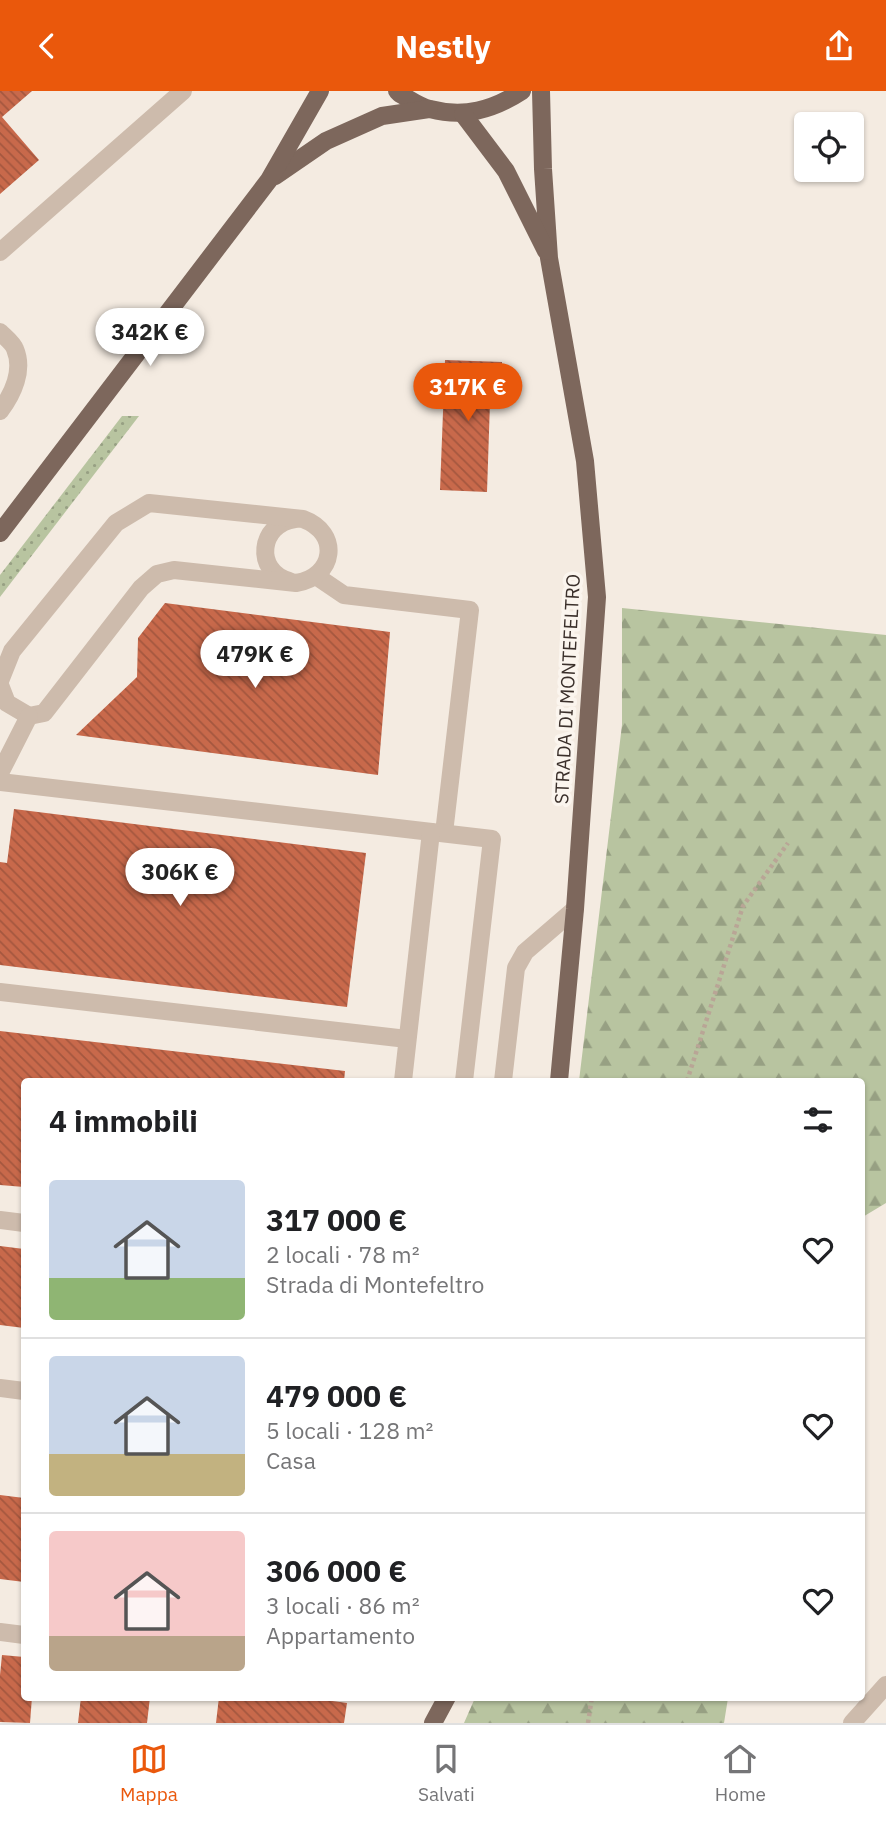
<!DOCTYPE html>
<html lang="it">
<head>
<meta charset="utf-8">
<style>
  :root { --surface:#fff; --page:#f2f2f2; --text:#202124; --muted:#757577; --line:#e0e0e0; --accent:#ea580c }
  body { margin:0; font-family:"IBM Plex Sans",sans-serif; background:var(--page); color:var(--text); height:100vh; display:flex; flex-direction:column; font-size:26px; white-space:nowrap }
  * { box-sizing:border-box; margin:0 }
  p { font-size:23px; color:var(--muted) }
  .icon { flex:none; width:38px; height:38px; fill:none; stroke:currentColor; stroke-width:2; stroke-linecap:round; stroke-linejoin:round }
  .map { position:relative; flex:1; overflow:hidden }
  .side { position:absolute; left:21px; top:987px; width:844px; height:623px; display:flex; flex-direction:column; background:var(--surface); border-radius:7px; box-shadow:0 2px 5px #0004 }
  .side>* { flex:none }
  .buttons { position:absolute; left:794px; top:21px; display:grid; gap:14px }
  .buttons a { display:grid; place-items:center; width:70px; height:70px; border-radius:7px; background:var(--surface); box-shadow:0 2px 5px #0004; font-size:35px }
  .price { position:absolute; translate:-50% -60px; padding:0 16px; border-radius:24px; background:#fff; color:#222; font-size:23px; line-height:46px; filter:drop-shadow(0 2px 4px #0008) }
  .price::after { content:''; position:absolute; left:50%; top:42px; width:21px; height:16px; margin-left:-10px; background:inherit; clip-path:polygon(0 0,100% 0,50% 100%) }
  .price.selected { background:var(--accent); color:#fff }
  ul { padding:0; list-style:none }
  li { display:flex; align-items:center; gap:21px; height:175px; padding:0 28px }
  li+li { border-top:2px solid var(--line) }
  li span { display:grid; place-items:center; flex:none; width:196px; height:140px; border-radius:7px; color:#555 }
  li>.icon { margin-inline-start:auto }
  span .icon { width:84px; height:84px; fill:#fffc; stroke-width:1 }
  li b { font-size:30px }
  h2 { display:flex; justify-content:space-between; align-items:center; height:84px; padding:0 28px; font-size:30px }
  header { display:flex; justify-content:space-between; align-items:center; height:91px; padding:0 28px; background:var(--accent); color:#fff; font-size:32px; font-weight:700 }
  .dock { display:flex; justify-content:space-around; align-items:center; height:98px; border-top:2px solid var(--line); background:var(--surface); font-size:19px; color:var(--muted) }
  .dock a { display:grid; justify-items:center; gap:4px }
  .dock .selected { color:var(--accent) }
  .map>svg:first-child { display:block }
  .grass { fill:url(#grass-dots) }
  .forest { fill:url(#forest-firs) }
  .building { fill:url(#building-back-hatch) }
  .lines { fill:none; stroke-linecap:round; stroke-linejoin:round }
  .path { stroke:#b9a596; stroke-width:4.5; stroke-dasharray:3.5 3.5; stroke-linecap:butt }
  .minor { stroke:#cdbbac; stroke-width:18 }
  .major { stroke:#7d675c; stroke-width:18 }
  .labels { text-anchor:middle; stroke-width:7; stroke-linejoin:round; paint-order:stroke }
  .street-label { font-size:19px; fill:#3b302b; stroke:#fbf5ee }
</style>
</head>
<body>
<header><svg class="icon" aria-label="back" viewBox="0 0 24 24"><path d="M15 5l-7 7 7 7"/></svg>Nestly<svg class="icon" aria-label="share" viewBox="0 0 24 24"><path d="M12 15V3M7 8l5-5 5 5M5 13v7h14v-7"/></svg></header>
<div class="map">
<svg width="886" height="1632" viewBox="0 0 886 1632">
  <defs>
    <pattern id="grass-dots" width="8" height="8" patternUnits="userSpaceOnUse" patternTransform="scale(1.75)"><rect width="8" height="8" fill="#b8c4a0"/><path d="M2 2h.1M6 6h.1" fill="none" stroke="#97a083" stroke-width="1.8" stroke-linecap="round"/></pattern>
    <pattern id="forest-firs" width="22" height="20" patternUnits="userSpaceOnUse" patternTransform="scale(1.75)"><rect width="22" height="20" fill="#b8c4a0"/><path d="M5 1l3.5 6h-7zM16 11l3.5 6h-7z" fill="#97a083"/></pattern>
    <pattern id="building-back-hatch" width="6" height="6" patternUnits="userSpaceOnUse" patternTransform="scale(1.75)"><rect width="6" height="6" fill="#c8694b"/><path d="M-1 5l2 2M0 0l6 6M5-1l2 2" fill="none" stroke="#a4573f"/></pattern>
  </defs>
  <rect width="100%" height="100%" fill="#f4ebe1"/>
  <!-- grass -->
  <polygon class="grass" points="122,325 139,325 0,506 0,484"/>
  <!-- forest -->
  <g class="forest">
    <polygon points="622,517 886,544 886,1112 861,1127 861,990 579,990 622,634"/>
    <polygon points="475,1607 475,1606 728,1607 724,1632 464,1632"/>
  </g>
  <!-- building -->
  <g class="building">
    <polygon points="0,0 32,0 2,26 39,69 0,103"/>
    <polygon points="445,269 502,271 500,311 490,311 487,401 440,399"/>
    <polygon points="165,512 390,541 378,684 76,644 137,586 138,547"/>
    <polygon points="14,718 366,762 347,916 0,874 0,771 7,772"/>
    <polygon points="0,940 345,980 344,990 24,990 24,1096 0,1094"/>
    <polygon points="0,1155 24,1158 24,1237 0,1234"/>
    <polygon points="0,1404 24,1407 24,1491 0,1488"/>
    <polygon points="2,1564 24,1566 24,1606 32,1606 30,1632 0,1631 0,1584"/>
    <polygon points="81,1606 150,1606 147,1632 78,1632"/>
    <polygon points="219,1606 303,1606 347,1612 344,1632 216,1632"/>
  </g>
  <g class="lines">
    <!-- path -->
    <g class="path">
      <polyline points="687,990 743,815 788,752"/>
      <polyline points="588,1632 592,1606"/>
    </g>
    <!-- minor -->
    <g class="minor">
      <polyline points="0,161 183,0"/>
      <path d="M 0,241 C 5,246 13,252 15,258 C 24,279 13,303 0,320"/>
      <polyline points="316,485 344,504 470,519 444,742"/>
      <path d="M 289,490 C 254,480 259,433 295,428"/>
      <path d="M 0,590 L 12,560 L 116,432 L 149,412 L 303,428 C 341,442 335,486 296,492 L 174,479 L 157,483 L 141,497 L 44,622 L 29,625 L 7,612 L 0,594"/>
      <polyline points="0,682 29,625"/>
      <polyline points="0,691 492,748 464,990"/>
      <polyline points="0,901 407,948"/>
      <polyline points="403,990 431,741"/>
      <polyline points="503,990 516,877 525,861 575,818"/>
      <polyline points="0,1129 24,1132"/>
      <polyline points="0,1297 24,1300"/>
      <polyline points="0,1541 24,1544"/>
      <polyline points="852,1632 886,1594"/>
    </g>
    <!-- major -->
    <g class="major">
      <path d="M 397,0 L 400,3 C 409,8 420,16 430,18 C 464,27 493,19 522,0"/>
      <polyline points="541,0 543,78 549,167 585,370 597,506 575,818 559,990"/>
      <polyline points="463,23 506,80 546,160"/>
      <polyline points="275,85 326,50 382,25 429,18"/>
      <polyline points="0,442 269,89 320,0"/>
      <polyline points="433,1632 447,1606"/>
    </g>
  </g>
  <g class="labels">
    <!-- street labels -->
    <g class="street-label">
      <text transform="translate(567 598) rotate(-87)" y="7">STRADA DI MONTEFELTRO</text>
    </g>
  </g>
</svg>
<div class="buttons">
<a><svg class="icon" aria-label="locate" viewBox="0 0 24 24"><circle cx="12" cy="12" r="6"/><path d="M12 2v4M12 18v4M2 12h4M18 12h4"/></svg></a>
</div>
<b class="price" style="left:150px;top:277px">342K €</b>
<b class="price selected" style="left:468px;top:332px">317K €</b>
<b class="price" style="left:255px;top:599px">479K €</b>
<b class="price" style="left:180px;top:817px">306K €</b>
<section class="side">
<h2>4 immobili<svg class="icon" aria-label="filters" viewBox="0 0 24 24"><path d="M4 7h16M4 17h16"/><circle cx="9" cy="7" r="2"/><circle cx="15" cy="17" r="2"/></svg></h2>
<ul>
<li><span style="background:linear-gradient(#c9d6e8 70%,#8fb573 0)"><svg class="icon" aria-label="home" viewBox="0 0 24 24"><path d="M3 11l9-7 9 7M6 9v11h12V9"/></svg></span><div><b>317 000 €</b><p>2 locali · 78 m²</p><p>Strada di Montefeltro</p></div><svg class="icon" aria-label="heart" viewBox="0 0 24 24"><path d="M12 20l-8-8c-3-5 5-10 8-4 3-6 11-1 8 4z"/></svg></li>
<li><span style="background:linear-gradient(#c9d6e8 70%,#c2b280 0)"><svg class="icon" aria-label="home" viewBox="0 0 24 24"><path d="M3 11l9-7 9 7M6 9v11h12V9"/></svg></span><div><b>479 000 €</b><p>5 locali · 128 m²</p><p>Casa</p></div><svg class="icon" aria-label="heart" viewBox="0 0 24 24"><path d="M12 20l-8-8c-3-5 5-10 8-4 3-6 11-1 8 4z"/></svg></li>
<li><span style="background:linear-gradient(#f6c9c9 75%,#b9a48a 0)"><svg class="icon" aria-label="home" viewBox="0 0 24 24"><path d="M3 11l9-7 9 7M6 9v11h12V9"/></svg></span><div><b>306 000 €</b><p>3 locali · 86 m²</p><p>Appartamento</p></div><svg class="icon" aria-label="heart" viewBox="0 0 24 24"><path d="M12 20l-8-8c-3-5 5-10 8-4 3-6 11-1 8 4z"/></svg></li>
</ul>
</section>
</div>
<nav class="dock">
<a class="selected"><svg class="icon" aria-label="map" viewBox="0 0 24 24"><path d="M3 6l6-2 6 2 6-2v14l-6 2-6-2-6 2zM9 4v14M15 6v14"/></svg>Mappa</a>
<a><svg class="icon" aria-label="saved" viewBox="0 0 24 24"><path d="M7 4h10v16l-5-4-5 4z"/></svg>Salvati</a>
<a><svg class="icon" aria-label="home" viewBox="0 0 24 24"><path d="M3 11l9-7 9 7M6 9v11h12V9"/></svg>Home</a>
</nav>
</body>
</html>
